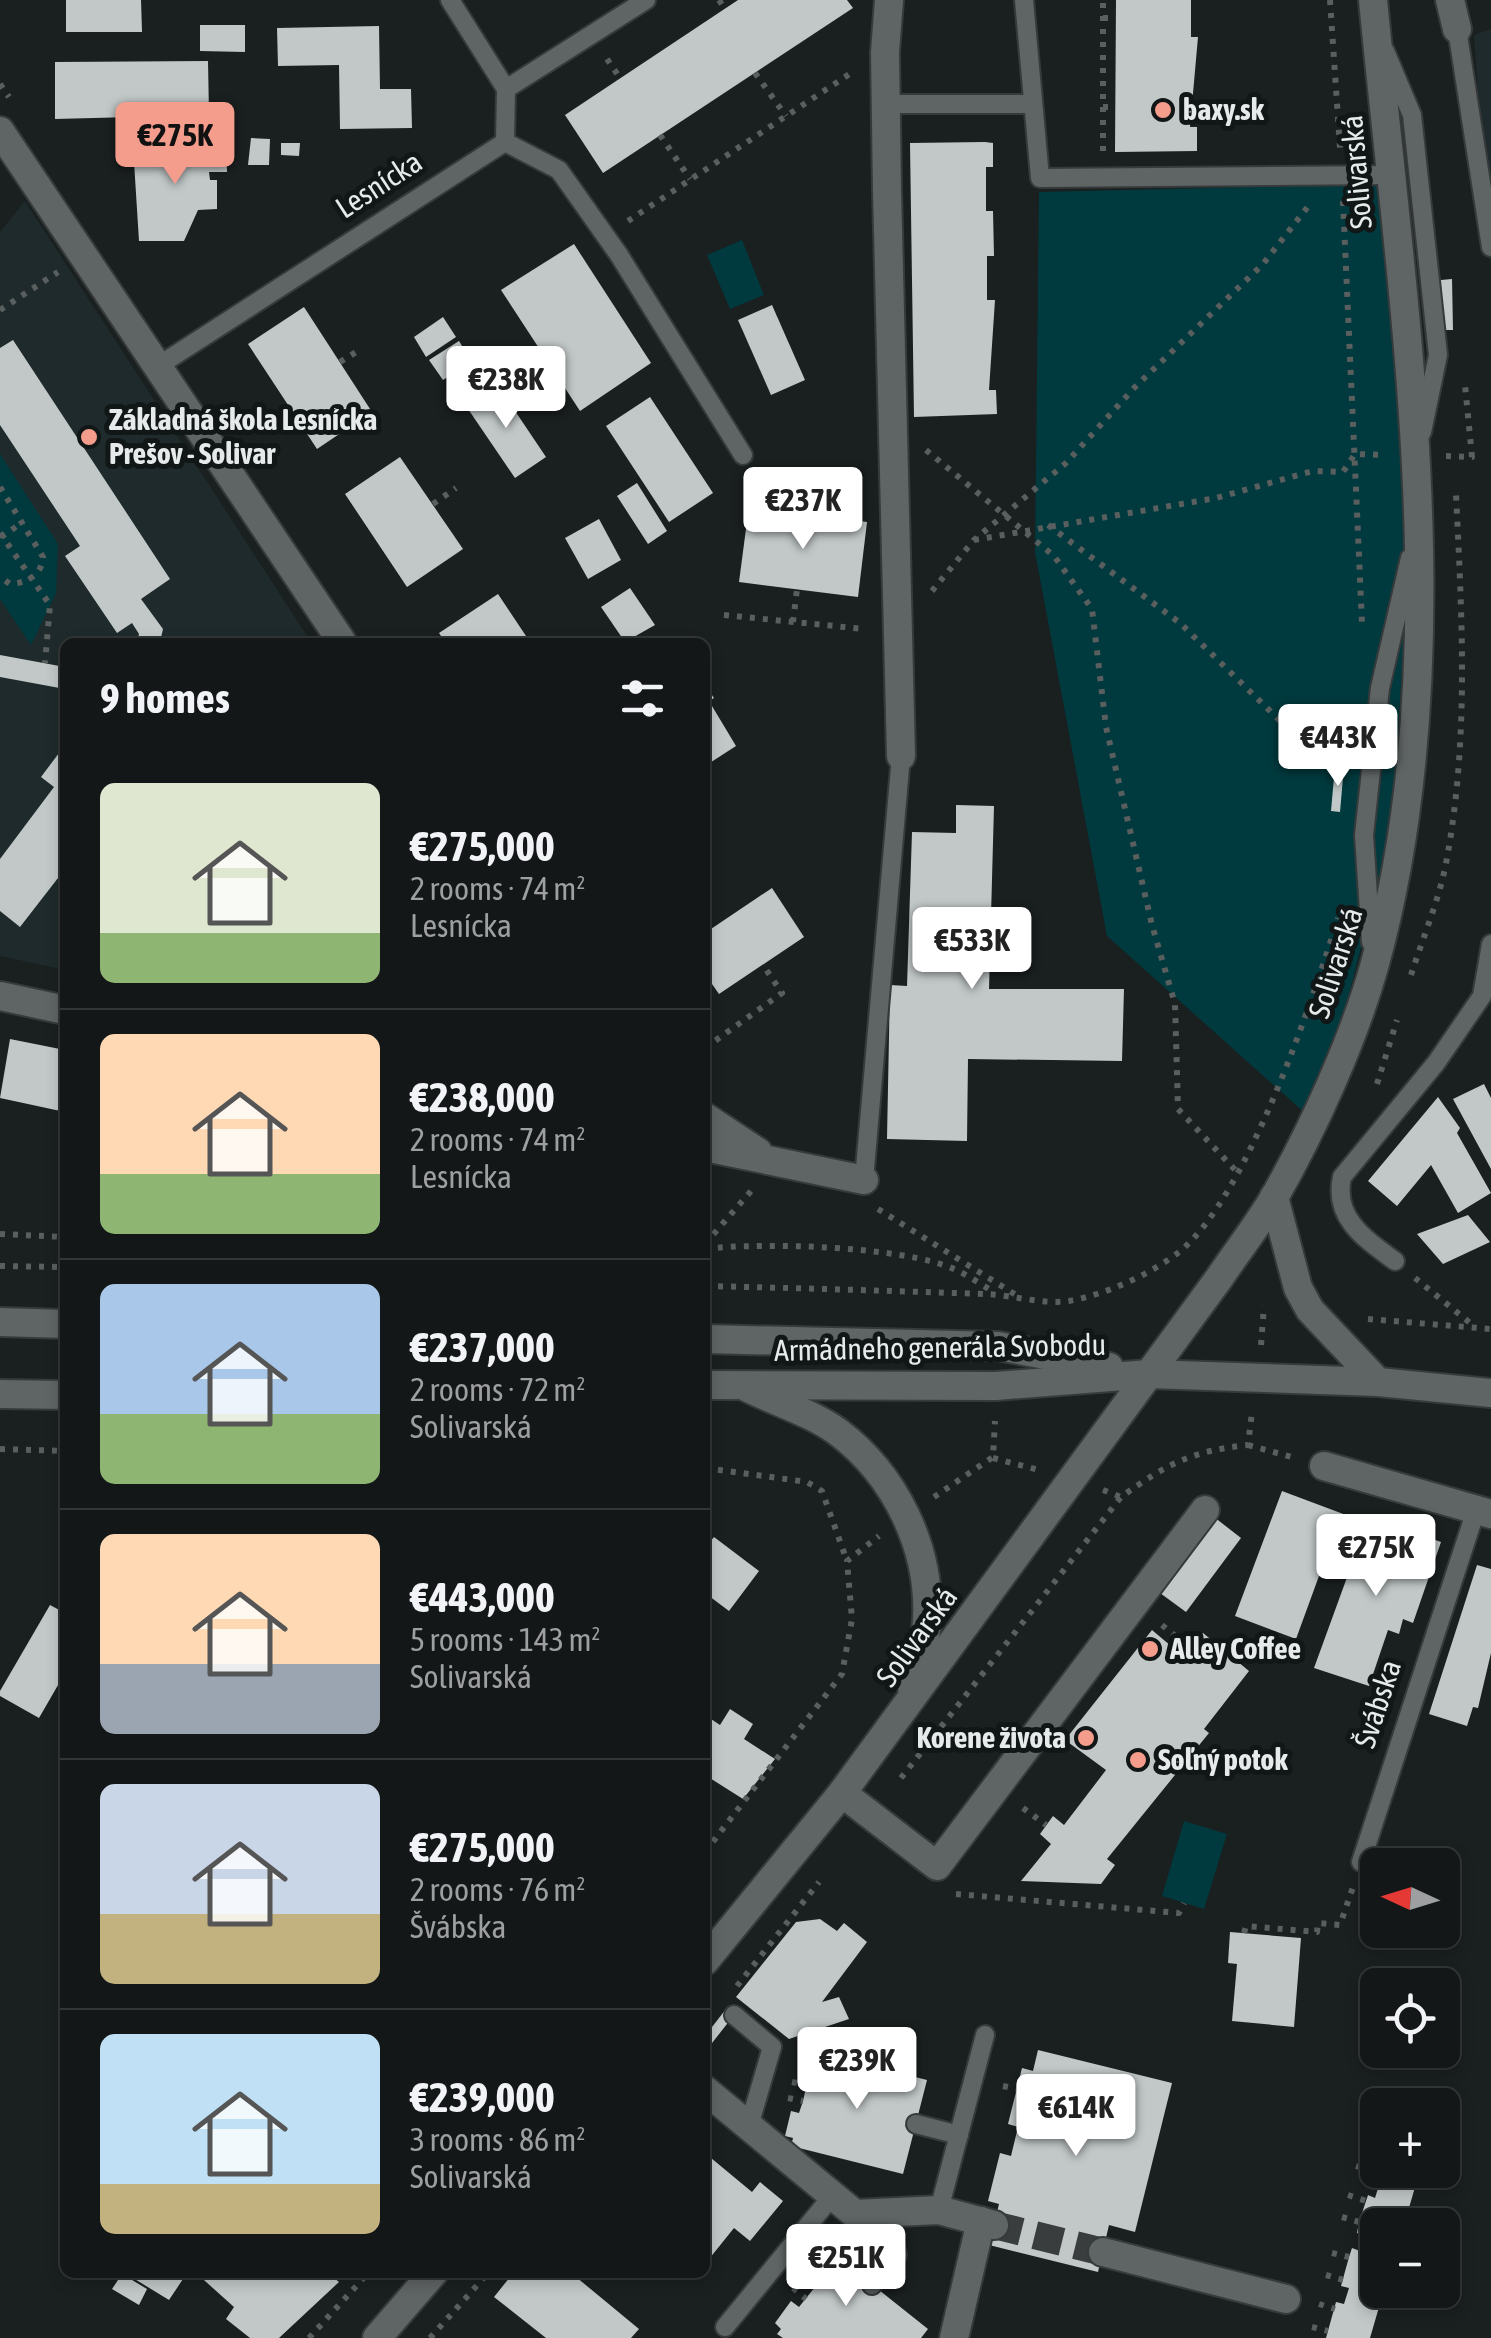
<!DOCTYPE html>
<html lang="en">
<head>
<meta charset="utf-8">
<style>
  :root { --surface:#141717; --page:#1d2020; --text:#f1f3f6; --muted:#9d9fa1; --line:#333636; --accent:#f49d8d }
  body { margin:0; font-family:"Asap Condensed",sans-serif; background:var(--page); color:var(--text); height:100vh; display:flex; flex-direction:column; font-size:38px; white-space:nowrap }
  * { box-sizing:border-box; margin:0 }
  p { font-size:32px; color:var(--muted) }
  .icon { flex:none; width:55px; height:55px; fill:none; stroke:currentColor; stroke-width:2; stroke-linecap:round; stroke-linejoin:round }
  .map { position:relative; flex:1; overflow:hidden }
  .panel { position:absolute; left:60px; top:638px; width:650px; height:1640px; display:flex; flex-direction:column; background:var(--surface); border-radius:15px; box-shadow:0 5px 15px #0003,0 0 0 2px var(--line) }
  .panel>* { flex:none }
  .needle { width:65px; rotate:274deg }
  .fabs { position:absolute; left:1360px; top:1848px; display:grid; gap:20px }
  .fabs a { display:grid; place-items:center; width:100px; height:100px; border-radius:15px; background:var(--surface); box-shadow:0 5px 15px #0003,0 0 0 2px var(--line); font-size:50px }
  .price { position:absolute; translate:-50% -85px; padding:0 22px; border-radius:10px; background:#fff; color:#222; font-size:32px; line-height:65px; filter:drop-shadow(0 2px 5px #0008) }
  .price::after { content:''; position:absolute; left:50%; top:60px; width:30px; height:22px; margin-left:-15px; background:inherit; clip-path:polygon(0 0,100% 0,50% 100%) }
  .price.on { background:var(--accent); color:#111 }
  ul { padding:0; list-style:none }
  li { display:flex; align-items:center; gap:30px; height:250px; padding:0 40px }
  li+li { border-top:2px solid var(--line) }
  li span { display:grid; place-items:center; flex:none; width:280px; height:200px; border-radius:15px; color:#555 }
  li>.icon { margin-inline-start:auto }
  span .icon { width:120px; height:120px; fill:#fffc; stroke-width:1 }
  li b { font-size:42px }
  h2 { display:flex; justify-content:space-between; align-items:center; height:120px; padding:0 40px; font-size:42px }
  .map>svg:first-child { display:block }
  .built { fill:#1e2a2b }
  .green { fill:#003a3e }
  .building { fill:#c2c8c8 }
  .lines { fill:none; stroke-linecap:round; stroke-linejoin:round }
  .minor-tunnel { stroke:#393d3d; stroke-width:28; stroke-dasharray:28 14; stroke-linecap:butt }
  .service-casing { stroke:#363a3a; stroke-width:22 }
  .minor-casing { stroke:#363a3a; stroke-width:32 }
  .tertiary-casing { stroke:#363a3a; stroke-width:32 }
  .path { stroke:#595e5e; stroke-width:6; stroke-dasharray:5 8; stroke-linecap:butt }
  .service { stroke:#5f6464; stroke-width:18 }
  .minor { stroke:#5f6464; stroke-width:28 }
  .tertiary { stroke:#5f6464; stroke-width:28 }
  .poi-dot { fill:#f49d8d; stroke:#111616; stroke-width:4 }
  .labels { text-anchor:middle; stroke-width:10; stroke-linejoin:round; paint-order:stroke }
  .poi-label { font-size:30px; font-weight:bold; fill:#e6eaea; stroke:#111616; text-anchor:start }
  .street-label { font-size:30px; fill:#e6eaea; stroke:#111616 }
</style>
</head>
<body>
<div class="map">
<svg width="1491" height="2338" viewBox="0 0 1491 2338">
  <rect width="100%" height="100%" fill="#1a1f1f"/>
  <!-- built -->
  <g class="built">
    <polygon points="1491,29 1491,274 1474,35"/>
    <polygon points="25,201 311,642 65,642 65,970 0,956 0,232"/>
  </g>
  <!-- green -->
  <g class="green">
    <polygon points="1382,184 1409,558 1392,827 1316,1123 1107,936 1035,552 1039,192"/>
    <polygon points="742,240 764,295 730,309 707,255"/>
    <polygon points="0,454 58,544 56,593 31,645 0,599"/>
    <polygon points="1184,1821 1227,1834 1204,1909 1162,1896"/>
  </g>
  <!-- building -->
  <g class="building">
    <polygon points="66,0 141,0 142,32 66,32"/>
    <polygon points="738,0 847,0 853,8 603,173 565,115"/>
    <polygon points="1116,0 1191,0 1191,37 1198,37 1190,127 1197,127 1197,151 1115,152"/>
    <polygon points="200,25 245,25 245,52 200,51"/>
    <polygon points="379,26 380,89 411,89 412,128 340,129 339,65 278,66 277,28"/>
    <polygon points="208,61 209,115 55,119 55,62"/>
    <polygon points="251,138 270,139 269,165 248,165"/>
    <polygon points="226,142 227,172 209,172 210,180 217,180 217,209 198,210 184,241 139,241 133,146"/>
    <polygon points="985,142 993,143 993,167 986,167 986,211 993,211 994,256 987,256 987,300 995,300 989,390 996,390 997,414 914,417 910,143"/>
    <polygon points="281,143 300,143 299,156 281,155"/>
    <polygon points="574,244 651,363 580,411 501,290"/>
    <polygon points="1452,279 1453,330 1442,330 1441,280"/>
    <polygon points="772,305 805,380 771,395 738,320"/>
    <polygon points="304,307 372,412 317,449 248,344"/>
    <polygon points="443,317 456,337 426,357 414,337"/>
    <polygon points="13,340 170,579 141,599 163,629 160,642 137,642 139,634 132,623 117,633 65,556 80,546 0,425 0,348"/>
    <polygon points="459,341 472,362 443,380 429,360"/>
    <polygon points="497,384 546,457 515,478 466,406"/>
    <polygon points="650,397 713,493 669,522 606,426"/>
    <polygon points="400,457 463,549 407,587 345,494"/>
    <polygon points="637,483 667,531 648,544 617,496"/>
    <polygon points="749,506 867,522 858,597 739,582"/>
    <polygon points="599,519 621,560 588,579 565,538"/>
    <polygon points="630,588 655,625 625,642 601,607"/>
    <polygon points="498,594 530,642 445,642 439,633"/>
    <polygon points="0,655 65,667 65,689 0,677"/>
    <polygon points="705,685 714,698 709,701 736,746 705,766"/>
    <polygon points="65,745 65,869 20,927 0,911 0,859 54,787 41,777"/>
    <polygon points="1335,766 1344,766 1340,812 1331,811"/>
    <polygon points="956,805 994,806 989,989 1124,989 1122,1061 968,1059 967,1141 887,1139 890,985 907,986 912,832 956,833"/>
    <polygon points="772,888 804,937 719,994 705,974 705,933"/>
    <polygon points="10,1039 65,1050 65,1112 0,1098"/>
    <polygon points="1484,1084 1491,1098 1491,1169 1453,1099"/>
    <polygon points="1438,1097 1460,1128 1457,1133 1491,1193 1458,1213 1431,1165 1397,1206 1368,1181"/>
    <polygon points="1468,1215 1490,1242 1443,1264 1417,1234"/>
    <polygon points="1282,1491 1354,1518 1335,1569 1323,1565 1296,1639 1235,1616"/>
    <polygon points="1205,1510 1241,1538 1186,1612 1149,1585"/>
    <polygon points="1369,1517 1441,1542 1413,1623 1403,1619 1399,1634 1388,1630 1369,1686 1314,1668"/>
    <polygon points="714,1537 759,1571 729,1611 705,1593 705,1548"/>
    <polygon points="1477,1565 1491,1569 1491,1653 1478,1708 1473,1707 1467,1726 1429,1714"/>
    <polygon points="50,1605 65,1613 65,1673 39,1718 0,1696 0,1691"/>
    <polygon points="1152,1630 1184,1657 1203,1633 1249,1671 1204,1729 1209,1733 1196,1749 1107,1859 1115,1865 1101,1884 1021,1881 1051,1844 1040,1834 1053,1816 1064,1825 1106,1770 1065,1740"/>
    <polygon points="730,1709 753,1724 744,1739 775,1759 743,1799 705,1775 705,1715 720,1725"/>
    <polygon points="820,1919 837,1931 844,1923 867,1942 822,2002 839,1997 849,2019 789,2039 736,1997 796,1922"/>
    <polygon points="1230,1932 1301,1938 1294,2027 1232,2021 1237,1964 1228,1963"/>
    <polygon points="726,2009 734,2015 705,2052 705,2036"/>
    <polygon points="807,2050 927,2080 903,2174 791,2146 793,2138 785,2136 791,2111 799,2113 803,2101 808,2079 800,2077"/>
    <polygon points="1038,2050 1172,2083 1135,2232 1109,2225 1098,2272 989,2245 999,2204 988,2201 1000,2153 1011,2156 1018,2127 1008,2124 1022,2068 1033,2071"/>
    <polygon points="1399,2089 1439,2101 1438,2105 1394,2105"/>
    <polygon points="705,2153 752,2192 760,2182 783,2201 750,2241 734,2228 705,2264"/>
    <polygon points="1375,2170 1420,2170 1404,2225 1378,2225 1378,2290 1384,2290 1370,2338 1326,2338 1336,2302 1344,2304 1349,2288 1341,2286 1349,2257 1352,2248 1360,2251 1364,2235 1357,2233 1359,2222 1368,2195 1375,2198 1380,2182 1372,2180"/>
    <polygon points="830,2251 928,2329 921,2338 783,2338 777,2334 781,2329 775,2323 791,2301 799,2307 815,2287 820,2281 812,2274"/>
    <polygon points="136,2272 173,2272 183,2279 169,2300 133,2278"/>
    <polygon points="195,2272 327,2272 339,2282 279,2338 250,2338 226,2319 234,2307"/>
    <polygon points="514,2272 570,2272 639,2329 631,2338 546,2338 494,2297"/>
    <polygon points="122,2274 147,2289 139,2305 112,2289"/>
  </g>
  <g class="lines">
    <!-- minor-tunnel -->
    <polyline class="minor-tunnel" points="994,2225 1103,2252"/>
    <defs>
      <g id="service">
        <polyline points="450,0 506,89 505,142"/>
        <polyline points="1024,0 1040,178 1390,175"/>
        <polyline points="1457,29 1491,247"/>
        <polyline points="1385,51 1412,115 1438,355 1422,432"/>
        <polyline points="506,89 646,0"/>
        <polyline points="886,104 1033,104"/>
        <polyline points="505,142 559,170 619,255 743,455"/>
        <polyline points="155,368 505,142"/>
        <polyline points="1371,942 1364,835 1380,688 1410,558"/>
        <polyline points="864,1180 901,756"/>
        <path d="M 1395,1261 C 1365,1239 1333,1218 1342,1177 L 1436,1063 L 1482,996 L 1491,944"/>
        <polyline points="1361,1862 1476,1510"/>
        <polyline points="734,2015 772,2047 749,2126"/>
        <polyline points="916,2124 959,2135"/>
        <polyline points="939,2210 985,2035"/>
        <polyline points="872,2285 897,2255 886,2213"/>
        <polyline points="725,2327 833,2195"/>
      </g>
      <g id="minor">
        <polyline points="889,0 885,52 887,190 901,756"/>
        <polyline points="1450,0 1457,29"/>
        <polyline points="0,131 342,642"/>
        <polyline points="0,996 65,1010"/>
        <polyline points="705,1117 758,1152"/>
        <polyline points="705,1147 864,1180"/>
        <polyline points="1324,1466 1491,1514"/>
        <polyline points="842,1793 937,1866 1205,1510"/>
        <polyline points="705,2090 855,2214 939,2210 994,2225"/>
        <polyline points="1103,2252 1286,2299"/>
        <polyline points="954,2338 981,2221"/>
      </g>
      <g id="tertiary">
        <polyline points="1274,1197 1298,1288 1310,1310 1378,1382"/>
        <polyline points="0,1322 65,1324"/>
        <polyline points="705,1339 998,1346 1109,1367"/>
        <polyline points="705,1385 996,1386 1149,1374 1378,1382 1491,1393"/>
        <path d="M 748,1388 C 776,1402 812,1413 838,1432 C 895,1475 931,1548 927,1620 C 926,1642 917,1666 912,1688"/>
        <polyline points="0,1394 65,1395"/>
        <path d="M 705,1961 L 842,1793 L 1220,1277 C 1238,1250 1259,1224 1275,1196 C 1313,1129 1353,1041 1374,967 C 1460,660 1403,313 1373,0"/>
        <polyline points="377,2338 434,2272"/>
      </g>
    </defs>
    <!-- service casing -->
    <use href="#service" class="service-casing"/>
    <!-- minor casing -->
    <use href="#minor" class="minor-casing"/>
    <!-- tertiary casing -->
    <use href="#tertiary" class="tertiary-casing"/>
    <!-- path -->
    <g class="path">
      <polyline points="719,0 725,9"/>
      <polyline points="1330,0 1340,148"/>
      <polyline points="1103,18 1116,18"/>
      <polyline points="607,59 620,78"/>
      <polyline points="755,73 786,116"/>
      <polyline points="0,84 9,97"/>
      <polyline points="1103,107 1115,107"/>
      <polyline points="660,135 690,179"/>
      <polyline points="1103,151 1103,0"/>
      <polyline points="1343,201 1362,623"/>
      <polyline points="628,221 851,73"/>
      <polyline points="0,310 58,272"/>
      <polyline points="340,362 361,349"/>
      <polyline points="926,450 1054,556 1092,609 1106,727 1152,925 1175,1004 1178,1109 1237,1172"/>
      <polyline points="1446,456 1472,457 1465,385"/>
      <path d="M 0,487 L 43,557 C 42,575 27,583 10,584 L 0,577"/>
      <polyline points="433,504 456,488"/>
      <polyline points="804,513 806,498 864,505"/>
      <polyline points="1048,525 1180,623 1311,751 1343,754"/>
      <polyline points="0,533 50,605 45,663"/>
      <polyline points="1,537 23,522"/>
      <polyline points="974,540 1216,498 1313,471 1343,472 1355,454 1384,455"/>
      <polyline points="932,591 974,540 1066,463 1135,387 1263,264 1310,204"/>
      <polyline points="724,615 864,629"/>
      <polyline points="793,622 797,589"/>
      <path d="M 1411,975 C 1423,937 1440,898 1447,858 C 1469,737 1462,617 1456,494"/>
      <polyline points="705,1048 782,993 763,965"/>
      <polyline points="1377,1084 1397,1020"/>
      <polyline points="878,1209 1016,1295"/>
      <polyline points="0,1234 65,1237"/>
      <polyline points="705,1244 751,1191"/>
      <path d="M 705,1249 C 762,1242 902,1246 954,1269 C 968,1275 982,1285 995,1293"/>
      <polyline points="0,1266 65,1267"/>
      <polyline points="1415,1278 1475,1327"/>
      <path d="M 705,1286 C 799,1288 892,1291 986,1294 C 1012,1295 1044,1305 1069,1301 C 1107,1294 1149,1275 1179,1252 C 1247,1198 1312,1002 1338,918"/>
      <polyline points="1368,1319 1491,1329"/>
      <polyline points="1261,1345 1264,1306"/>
      <polyline points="1248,1445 1295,1458"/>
      <polyline points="0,1449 65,1451"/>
      <polyline points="993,1458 1039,1470"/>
      <polyline points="705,1468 807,1482 822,1491 847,1561"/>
      <path d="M 1103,1490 L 1121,1497 C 1167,1464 1191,1451 1248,1445 L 1252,1412"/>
      <polyline points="934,1497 993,1457 995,1421"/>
      <polyline points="1162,1625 1191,1649"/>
      <polyline points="901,1778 1121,1497"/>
      <polyline points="1023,1808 1046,1825"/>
      <polyline points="705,1852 842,1674 852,1619 847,1561 879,1536"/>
      <polyline points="956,1894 1179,1913 1184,1903"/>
      <polyline points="1244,1933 1246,1926 1317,1932 1318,1923 1340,1925 1353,1887"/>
      <polyline points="737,1986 819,1882"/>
      <polyline points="792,2082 807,2085"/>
      <polyline points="1003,2086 1017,2089"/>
      <polyline points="788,2098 803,2101"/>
      <polyline points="1374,2098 1376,2091 1396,2096"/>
      <polyline points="1369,2116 1378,2118"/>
      <polyline points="1361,2145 1378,2150"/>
      <polyline points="1356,2166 1375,2172"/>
      <polyline points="1348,2195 1366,2201"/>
      <polyline points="1342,2217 1359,2222"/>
      <polyline points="1332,2253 1349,2257"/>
      <polyline points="1326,2275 1343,2280"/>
      <polyline points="802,2277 815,2287"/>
      <polyline points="793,2288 806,2299"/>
      <polyline points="1319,2304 1335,2309"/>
      <polyline points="1312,2327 1328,2331"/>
      <polyline points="309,2338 369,2272"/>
      <polyline points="430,2338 489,2272"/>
    </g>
    <!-- service -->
    <use href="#service" class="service"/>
    <!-- minor -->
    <use href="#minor" class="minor"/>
    <!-- tertiary -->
    <use href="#tertiary" class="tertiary"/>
  </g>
  <!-- markers -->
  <g class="poi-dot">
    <circle cx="1163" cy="110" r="10"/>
    <circle cx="89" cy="437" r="10"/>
    <circle cx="1150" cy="1649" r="10"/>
    <circle cx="1086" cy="1738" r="10"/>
    <circle cx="1138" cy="1760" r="10"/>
  </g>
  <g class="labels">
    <!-- poi labels -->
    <g class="poi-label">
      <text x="1183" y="120">baxy.sk</text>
      <text x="109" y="430">Základná škola Lesnícka<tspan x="109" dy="34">Prešov - Solivar</tspan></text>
      <text x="1170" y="1659">Alley Coffee</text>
      <text x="1066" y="1748" text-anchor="end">Korene života</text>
      <text x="1158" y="1770">Soľný potok</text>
    </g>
    <!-- street labels -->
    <g class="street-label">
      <text transform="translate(1357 172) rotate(-95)" y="10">Solivarská</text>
      <text transform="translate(379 185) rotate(-33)" y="10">Lesnícka</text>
      <text transform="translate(1336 963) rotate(-72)" y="10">Solivarská</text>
      <text transform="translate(940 1348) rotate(-1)" y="10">Armádneho generála Svobodu</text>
      <text transform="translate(917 1637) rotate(-54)" y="10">Solivarská</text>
      <text transform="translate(1378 1704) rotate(-72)" y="10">Švábska</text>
    </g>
  </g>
</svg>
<div class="fabs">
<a><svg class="needle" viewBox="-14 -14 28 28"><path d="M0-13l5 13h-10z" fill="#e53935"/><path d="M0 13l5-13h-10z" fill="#9d9fa1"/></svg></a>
<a><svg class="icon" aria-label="locate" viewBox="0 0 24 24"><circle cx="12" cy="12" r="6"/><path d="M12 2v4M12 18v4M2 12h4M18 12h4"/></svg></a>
<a>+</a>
<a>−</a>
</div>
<b class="price on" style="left:175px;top:187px">€275K</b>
<b class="price" style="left:506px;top:431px">€238K</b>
<b class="price" style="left:803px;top:552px">€237K</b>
<b class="price" style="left:1338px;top:789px">€443K</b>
<b class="price" style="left:972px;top:992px">€533K</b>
<b class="price" style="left:1376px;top:1599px">€275K</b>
<b class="price" style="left:857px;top:2112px">€239K</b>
<b class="price" style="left:1076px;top:2159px">€614K</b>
<b class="price" style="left:846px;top:2309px">€251K</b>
<section class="panel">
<h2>9 homes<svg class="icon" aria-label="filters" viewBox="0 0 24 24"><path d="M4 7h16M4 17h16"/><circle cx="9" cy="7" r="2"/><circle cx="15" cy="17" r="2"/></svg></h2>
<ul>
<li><span style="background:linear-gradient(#dfe7d0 75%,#8fb573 0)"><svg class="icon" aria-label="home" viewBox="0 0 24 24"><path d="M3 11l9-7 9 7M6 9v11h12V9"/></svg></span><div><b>€275,000</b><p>2 rooms · 74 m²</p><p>Lesnícka</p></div></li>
<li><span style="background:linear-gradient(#ffd9b3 70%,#8fb573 0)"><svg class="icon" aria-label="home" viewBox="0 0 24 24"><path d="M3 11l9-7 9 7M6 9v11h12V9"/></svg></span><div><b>€238,000</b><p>2 rooms · 74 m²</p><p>Lesnícka</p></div></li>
<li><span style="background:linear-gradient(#a9c7e8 65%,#8fb573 0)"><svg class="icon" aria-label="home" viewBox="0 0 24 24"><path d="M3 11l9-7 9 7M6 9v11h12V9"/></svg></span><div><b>€237,000</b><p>2 rooms · 72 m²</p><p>Solivarská</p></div></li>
<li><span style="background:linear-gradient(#ffd9b3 65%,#9aa5b1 0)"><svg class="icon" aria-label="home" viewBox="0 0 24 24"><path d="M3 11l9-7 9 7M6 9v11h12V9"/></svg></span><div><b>€443,000</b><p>5 rooms · 143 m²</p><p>Solivarská</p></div></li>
<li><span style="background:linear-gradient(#c9d6e8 65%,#c2b280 0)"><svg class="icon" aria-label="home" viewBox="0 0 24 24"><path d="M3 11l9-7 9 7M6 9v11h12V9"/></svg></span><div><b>€275,000</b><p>2 rooms · 76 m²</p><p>Švábska</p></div></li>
<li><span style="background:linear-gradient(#bfe0f5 75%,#c2b280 0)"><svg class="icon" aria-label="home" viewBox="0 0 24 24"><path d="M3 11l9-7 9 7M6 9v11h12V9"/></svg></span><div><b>€239,000</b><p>3 rooms · 86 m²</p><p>Solivarská</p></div></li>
</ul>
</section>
</div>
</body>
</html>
